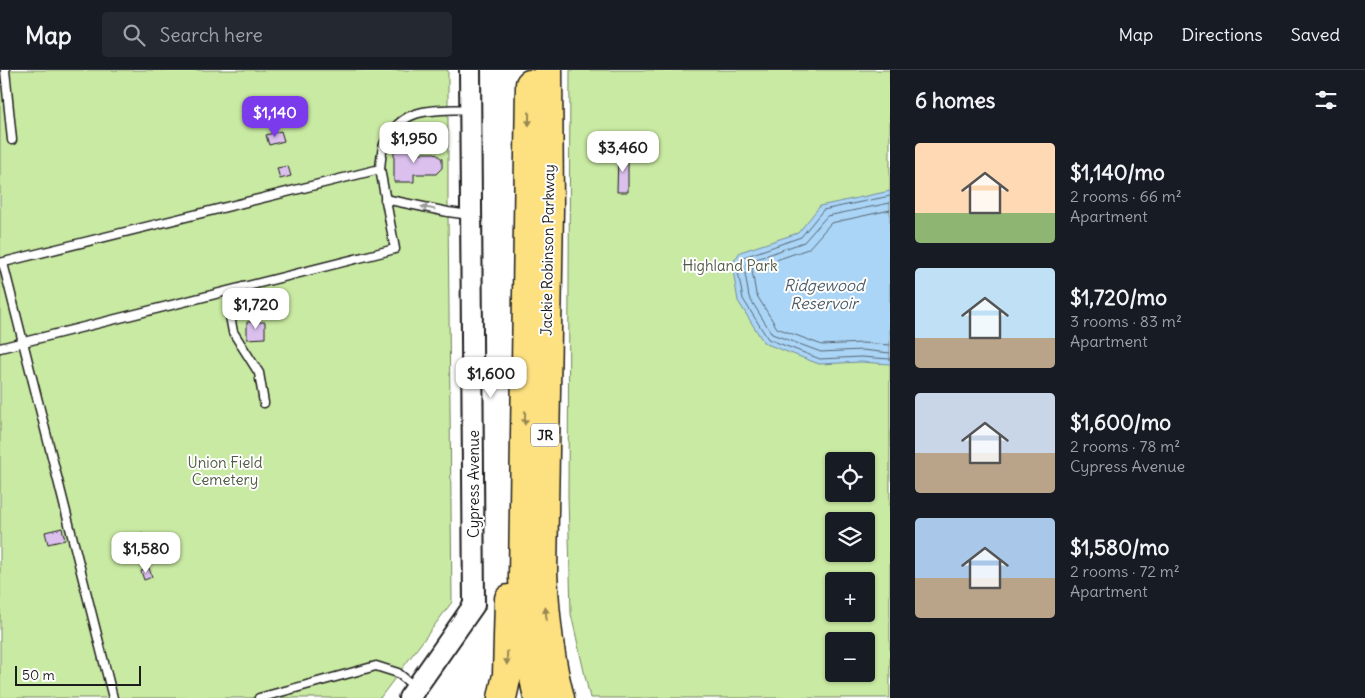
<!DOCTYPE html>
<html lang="en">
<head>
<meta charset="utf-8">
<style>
  :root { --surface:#171b24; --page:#242831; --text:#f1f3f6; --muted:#9ea1a6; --line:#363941; --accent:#7c3aed }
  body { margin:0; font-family:Delius,sans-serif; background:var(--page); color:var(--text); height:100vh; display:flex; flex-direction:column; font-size:19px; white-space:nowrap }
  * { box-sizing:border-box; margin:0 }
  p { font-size:16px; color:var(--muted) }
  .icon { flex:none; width:28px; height:28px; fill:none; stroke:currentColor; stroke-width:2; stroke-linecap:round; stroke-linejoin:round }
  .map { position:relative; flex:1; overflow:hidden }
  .sheet { display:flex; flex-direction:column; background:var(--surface); width:475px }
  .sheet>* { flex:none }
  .fabs { position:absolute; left:825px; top:382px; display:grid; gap:10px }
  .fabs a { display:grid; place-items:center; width:50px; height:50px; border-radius:5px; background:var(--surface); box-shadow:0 1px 4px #0004; font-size:25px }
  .scale { position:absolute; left:15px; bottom:12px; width:126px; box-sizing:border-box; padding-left:5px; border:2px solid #1c1c1c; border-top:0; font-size:14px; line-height:18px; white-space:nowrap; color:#1c1c1c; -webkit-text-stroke:4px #fff; paint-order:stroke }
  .price { position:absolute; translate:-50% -42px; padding:0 11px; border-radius:10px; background:#fff; color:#222; font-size:16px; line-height:32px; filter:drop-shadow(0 1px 2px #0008) }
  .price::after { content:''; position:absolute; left:50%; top:30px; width:15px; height:11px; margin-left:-8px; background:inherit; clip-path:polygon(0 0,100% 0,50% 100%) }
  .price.on { background:var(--accent); color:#fff }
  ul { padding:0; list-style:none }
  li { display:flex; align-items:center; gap:15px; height:125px; padding:0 25px }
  li span { display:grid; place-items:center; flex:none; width:140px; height:100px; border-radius:5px; color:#555 }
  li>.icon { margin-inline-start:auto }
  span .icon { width:60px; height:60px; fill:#fffc; stroke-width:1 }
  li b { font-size:21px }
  h2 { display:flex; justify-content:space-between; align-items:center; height:60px; padding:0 25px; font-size:21px }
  header { display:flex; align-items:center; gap:30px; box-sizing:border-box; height:70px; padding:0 25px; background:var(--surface); border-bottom:1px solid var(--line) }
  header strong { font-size:24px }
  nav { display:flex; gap:28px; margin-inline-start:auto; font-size:18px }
  .search { width:350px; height:45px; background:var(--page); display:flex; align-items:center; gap:12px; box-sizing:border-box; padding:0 18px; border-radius:5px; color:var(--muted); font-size:19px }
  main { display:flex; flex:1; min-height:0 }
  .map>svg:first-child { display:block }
  .green { fill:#c9eaa2; stroke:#72835f; fill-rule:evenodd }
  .water { fill:#abd5f6; stroke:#728b9f }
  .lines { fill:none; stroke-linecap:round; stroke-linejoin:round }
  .shore { stroke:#556673; stroke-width:1 }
  .building { fill:#dbc0ee; stroke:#1c1c1c }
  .service-casing { stroke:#1c1c1c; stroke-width:11 }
  .tertiary-casing { stroke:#1c1c1c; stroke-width:24 }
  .motorway-casing { stroke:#1c1c1c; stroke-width:31 }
  .service { stroke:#fff; stroke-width:8 }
  .tertiary { stroke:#fff; stroke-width:20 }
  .motorway { stroke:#fde080; stroke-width:28 }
  .oneway { fill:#988853 }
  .oneway2 { fill:#999 }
  .labels { text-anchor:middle; stroke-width:4; stroke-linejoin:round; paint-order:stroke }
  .shield { fill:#fff; stroke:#606060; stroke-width:1 }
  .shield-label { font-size:14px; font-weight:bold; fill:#1c1c1c }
  .street-label { font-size:15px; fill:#1c1c1c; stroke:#fff }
  .park-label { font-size:15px; fill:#505a44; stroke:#fff }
  .water-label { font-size:16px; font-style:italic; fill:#4e5d68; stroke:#fff }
</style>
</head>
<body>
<header>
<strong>Map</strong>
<div class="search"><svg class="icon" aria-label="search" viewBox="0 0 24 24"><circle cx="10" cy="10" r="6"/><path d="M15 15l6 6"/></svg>Search here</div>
<nav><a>Map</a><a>Directions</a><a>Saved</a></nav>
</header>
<main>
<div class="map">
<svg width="890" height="628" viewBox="0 0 890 628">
  <rect width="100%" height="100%" fill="#fff"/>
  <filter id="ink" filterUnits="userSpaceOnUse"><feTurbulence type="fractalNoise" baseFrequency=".02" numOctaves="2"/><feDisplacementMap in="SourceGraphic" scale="10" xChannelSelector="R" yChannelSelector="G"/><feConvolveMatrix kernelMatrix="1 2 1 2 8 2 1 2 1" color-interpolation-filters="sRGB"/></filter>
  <g filter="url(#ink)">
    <!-- green -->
    <g class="green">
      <polygon points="0,0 448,0 448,142 452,532 380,628 0,628"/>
      <path d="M 570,0 L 890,0 L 890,628 L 590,628 L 571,544 L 568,426 ZM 834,391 L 866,391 L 866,424 L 834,424 ZM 834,451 L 866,451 L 866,484 L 834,484 ZM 834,511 L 866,511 L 866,544 L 834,544 ZM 834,571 L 866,571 L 866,604 L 834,604 Z"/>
    </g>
    <!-- water -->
    <polygon class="water" points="890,121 890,294 861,292 819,294 764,273 738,231 732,194 740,182 798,163 820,136"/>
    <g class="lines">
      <!-- shore -->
      <g class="shore">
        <polyline points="890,126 823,140 801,167 744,187 737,196 743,229 768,269 820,289 861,287 890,289"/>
        <polyline points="890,133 827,146 804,172 748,192 744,197 749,227 772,264 821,282 862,280 890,283"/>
        <polyline points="890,140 831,153 808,179 753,198 752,200 756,224 777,258 822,275 862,273 890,275"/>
      </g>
    </g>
    <!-- building -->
    <g class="building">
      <polygon points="281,61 284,71 269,75 266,65"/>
      <polygon points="394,76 414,76 414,83 435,83 442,89 442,98 436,104 414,104 414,112 394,112"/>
      <polygon points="618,84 628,84 628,122 617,122"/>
      <polygon points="288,96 291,106 280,109 277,98"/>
      <polygon points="247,252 265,252 265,268 247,269"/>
      <polygon points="62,458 65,470 48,474 45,462"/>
      <polygon points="142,463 144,473 135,476 132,466"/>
      <polygon points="149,498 152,507 144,510 141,501"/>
    </g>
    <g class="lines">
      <defs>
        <g id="service">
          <polyline points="5,0 12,70"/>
          <path d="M 380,99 C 381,91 381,80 385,72 C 404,35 434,41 470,39"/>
          <polyline points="385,129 448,142 470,145"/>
          <polyline points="0,193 380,99 395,179 0,278"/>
          <polyline points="3,193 113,628"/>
          <polyline points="243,217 233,232 230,246 233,262 259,303 264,333"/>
          <polyline points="259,628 376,596 398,603 416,618"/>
        </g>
        <polyline id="tertiary" points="409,628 474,535 470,0"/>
        <g id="motorway">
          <path d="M 548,0 L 549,138 L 543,502 C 545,545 549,587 560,628"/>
          <path d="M 530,14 L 523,507 C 524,548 529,588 538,628"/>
          <polyline points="502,628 507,605 509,529"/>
        </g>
      </defs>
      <!-- service casing -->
      <use href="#service" class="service-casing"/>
      <!-- tertiary casing -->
      <use href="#tertiary" class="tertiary-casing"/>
      <!-- motorway casing -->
      <use href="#motorway" class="motorway-casing"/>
      <!-- service -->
      <use href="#service" class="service"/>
      <!-- tertiary -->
      <use href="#tertiary" class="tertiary"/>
      <!-- motorway -->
      <use href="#motorway" class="motorway"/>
    </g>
    <!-- one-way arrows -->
    <defs><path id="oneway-solid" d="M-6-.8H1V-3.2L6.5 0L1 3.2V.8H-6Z" transform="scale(1.25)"/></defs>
    <g class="oneway">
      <use href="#oneway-solid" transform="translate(529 49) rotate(91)"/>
      <use href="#oneway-solid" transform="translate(525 348) rotate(91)"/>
      <use href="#oneway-solid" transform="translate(546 544) rotate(-96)"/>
      <use href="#oneway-solid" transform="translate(507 588) rotate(92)"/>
    </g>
    <use class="oneway2" href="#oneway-solid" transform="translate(428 138) rotate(-168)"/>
  </g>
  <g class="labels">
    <!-- shield labels -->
    <rect class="shield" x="531" y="353.5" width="28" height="23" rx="4"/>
    <g class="shield-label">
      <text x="545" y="370">JR</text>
    </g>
    <!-- street labels -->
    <g class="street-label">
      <text transform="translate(548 180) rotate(-89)" y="5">Jackie Robinson Parkway</text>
      <text transform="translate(474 414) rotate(-90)" y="5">Cypress Avenue</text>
    </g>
    <!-- park labels -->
    <g class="park-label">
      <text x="730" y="201">Highland Park</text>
      <text x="225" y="398">Union Field<tspan x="225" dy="17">Cemetery</tspan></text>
    </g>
    <!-- water labels -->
    <g class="water-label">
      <text x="824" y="221">Ridgewood<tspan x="824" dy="18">Reservoir</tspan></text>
    </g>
  </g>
</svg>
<div class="fabs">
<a><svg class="icon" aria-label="locate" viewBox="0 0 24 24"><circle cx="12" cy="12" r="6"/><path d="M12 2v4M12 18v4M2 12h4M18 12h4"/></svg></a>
<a><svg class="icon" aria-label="layers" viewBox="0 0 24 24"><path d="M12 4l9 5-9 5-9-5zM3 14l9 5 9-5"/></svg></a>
<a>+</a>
<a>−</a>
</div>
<div class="scale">50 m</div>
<b class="price on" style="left:275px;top:68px">$1,140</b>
<b class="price" style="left:414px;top:94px">$1,950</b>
<b class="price" style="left:623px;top:103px">$3,460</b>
<b class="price" style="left:256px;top:260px">$1,720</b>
<b class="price" style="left:491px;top:329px">$1,600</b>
<b class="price" style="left:146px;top:504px">$1,580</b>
</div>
<section class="sheet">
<h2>6 homes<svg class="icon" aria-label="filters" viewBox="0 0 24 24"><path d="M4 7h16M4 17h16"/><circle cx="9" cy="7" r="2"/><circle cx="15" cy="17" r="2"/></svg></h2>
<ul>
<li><span style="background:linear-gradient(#ffd9b3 70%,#8fb573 0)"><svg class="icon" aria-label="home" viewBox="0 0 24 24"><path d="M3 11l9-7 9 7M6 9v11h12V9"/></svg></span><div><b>$1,140/mo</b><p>2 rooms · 66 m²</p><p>Apartment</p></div></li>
<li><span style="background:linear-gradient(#bfe0f5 70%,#b9a48a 0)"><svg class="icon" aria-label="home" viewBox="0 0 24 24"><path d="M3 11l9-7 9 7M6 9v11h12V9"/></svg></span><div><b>$1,720/mo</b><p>3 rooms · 83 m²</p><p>Apartment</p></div></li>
<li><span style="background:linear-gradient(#c9d6e8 60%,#b9a48a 0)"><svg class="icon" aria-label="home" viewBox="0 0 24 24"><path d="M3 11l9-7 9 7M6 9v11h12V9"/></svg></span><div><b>$1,600/mo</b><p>2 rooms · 78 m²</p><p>Cypress Avenue</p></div></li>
<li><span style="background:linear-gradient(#a9c7e8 60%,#b9a48a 0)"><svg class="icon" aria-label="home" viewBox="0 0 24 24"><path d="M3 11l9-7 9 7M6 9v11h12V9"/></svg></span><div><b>$1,580/mo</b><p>2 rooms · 72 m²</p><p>Apartment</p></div></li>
</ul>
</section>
</main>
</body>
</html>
